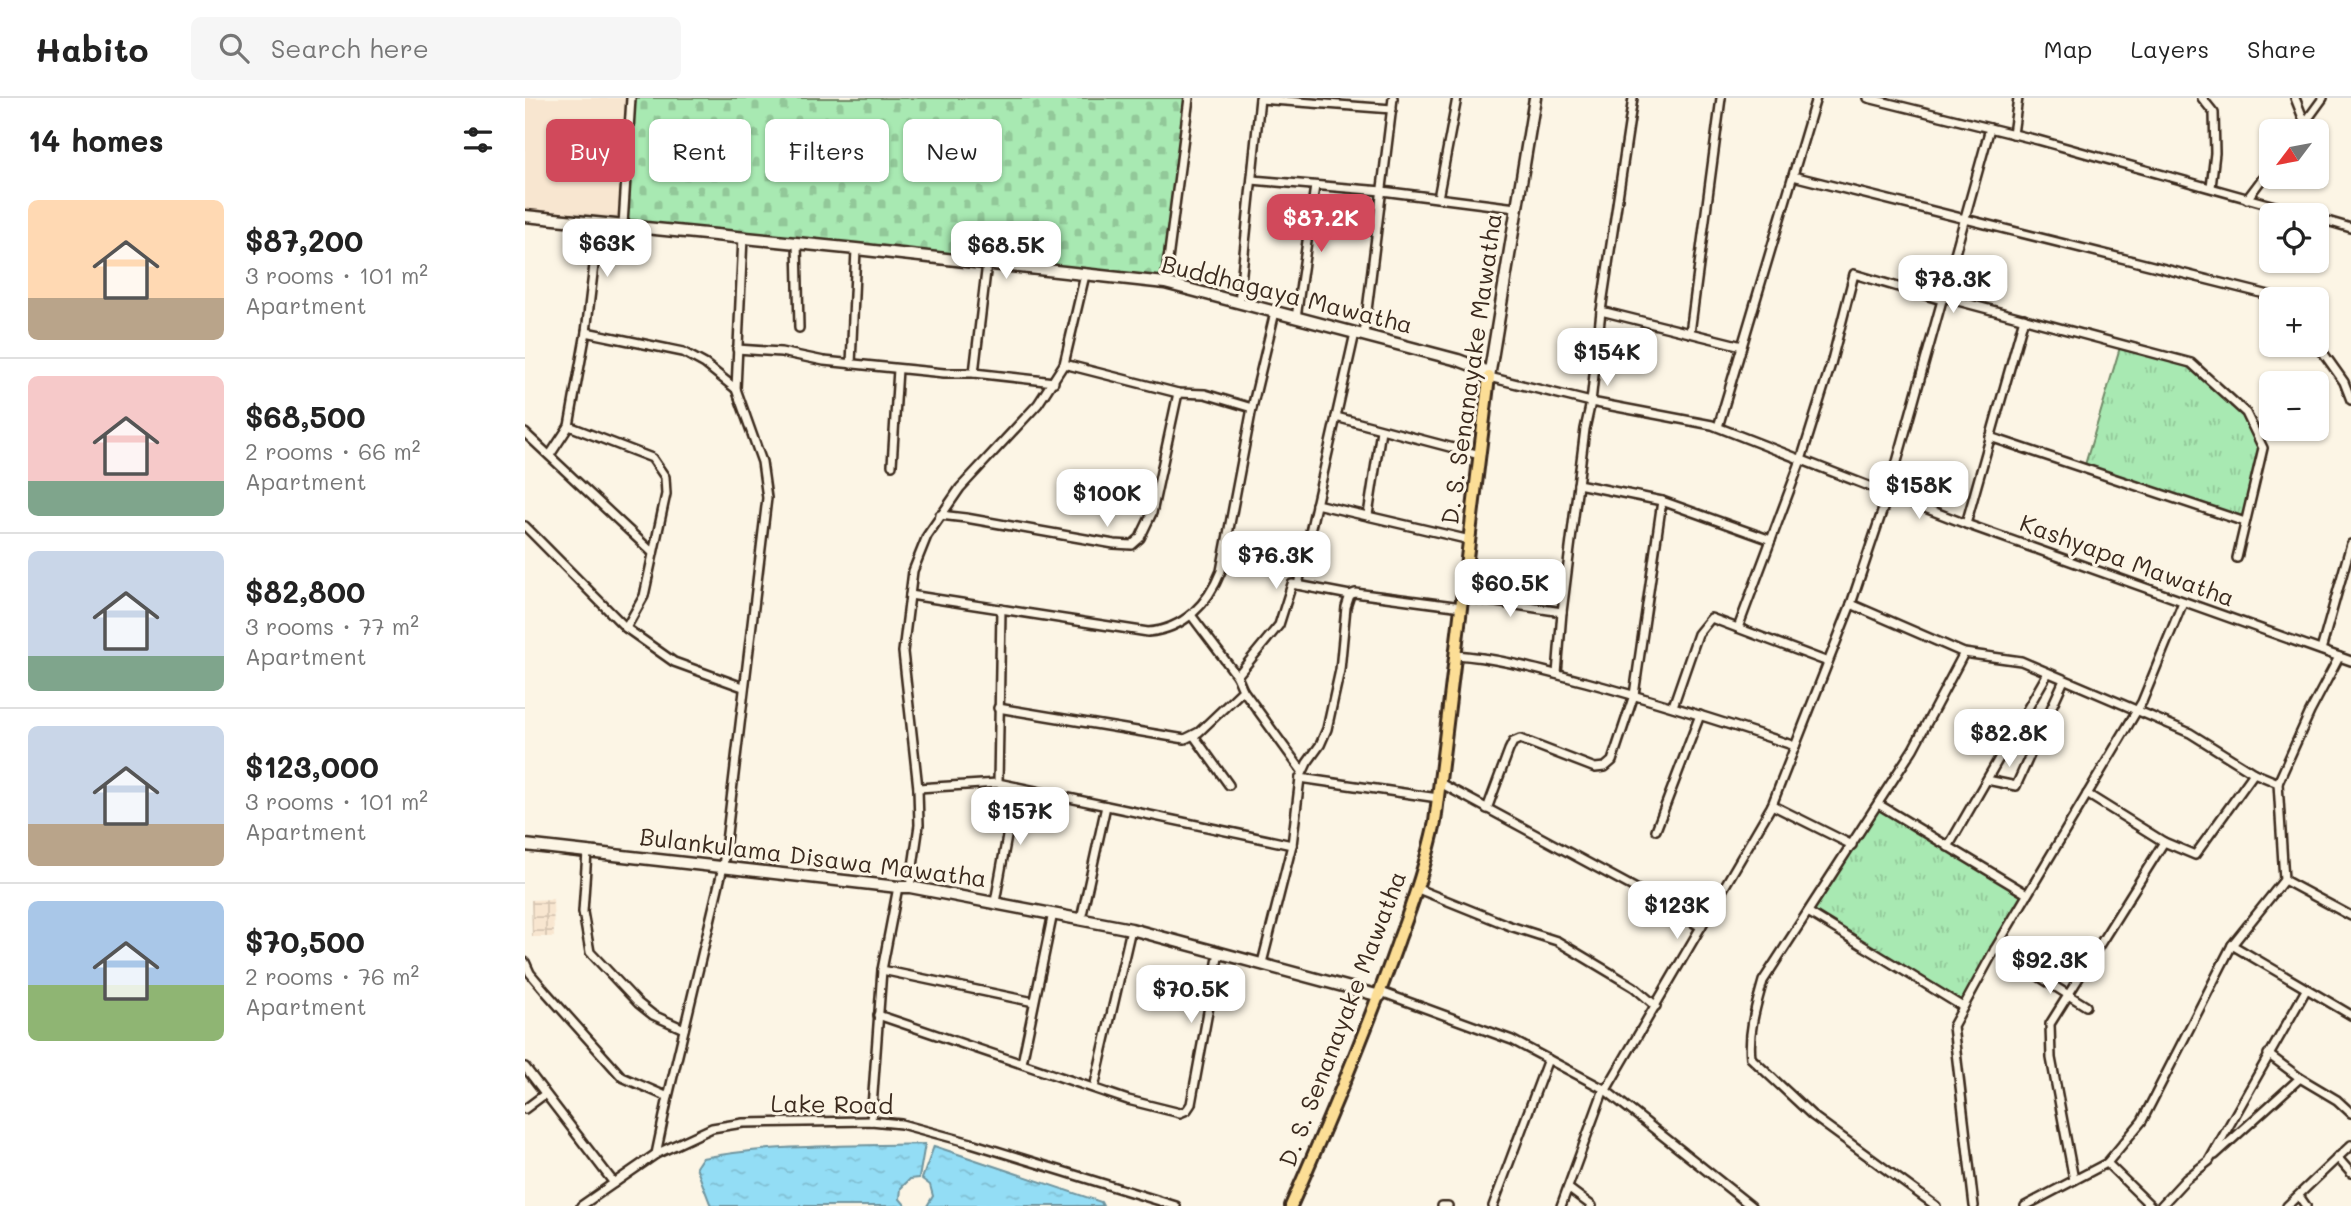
<!DOCTYPE html>
<html lang="en">
<head>
<meta charset="utf-8">
<style>
  :root { --surface:#fff; --page:#f6f6f6; --text:#222; --muted:#767676; --line:#e0e0e0; --accent:#d1495b }
  body { margin:0; font-family:Mali,sans-serif; background:var(--page); color:var(--text); height:100vh; display:flex; flex-direction:column; font-size:26px; white-space:nowrap }
  * { box-sizing:border-box; margin:0 }
  p { font-size:23px; color:var(--muted) }
  .icon { flex:none; width:38px; height:38px; fill:none; stroke:currentColor; stroke-width:2; stroke-linecap:round; stroke-linejoin:round }
  .map { position:relative; flex:1; overflow:hidden }
  .sheet { display:flex; flex-direction:column; background:var(--surface); width:525px }
  .sheet>* { flex:none }
  .top-card { position:absolute; left:21px; top:21px; width:665px; height:63px; display:flex; gap:14px }
  .needle { width:46px; rotate:238deg }
  .fabs { position:absolute; left:1734px; top:21px; display:grid; gap:14px }
  .fabs a { display:grid; place-items:center; width:70px; height:70px; border-radius:10px; background:var(--surface); box-shadow:0 2px 5px #0004; font-size:35px }
  .price { position:absolute; translate:-50% -60px; padding:0 16px; border-radius:14px; background:#fff; color:#222; font-size:23px; line-height:46px; filter:drop-shadow(0 2px 4px #0008) }
  .price::after { content:''; position:absolute; left:50%; top:42px; width:21px; height:16px; margin-left:-10px; background:inherit; clip-path:polygon(0 0,100% 0,50% 100%) }
  .price.active { background:var(--accent); color:#fff }
  ul { padding:0; list-style:none }
  li { display:flex; align-items:center; gap:21px; height:175px; padding:0 28px }
  li+li { border-top:2px solid var(--line) }
  li span { display:grid; place-items:center; flex:none; width:196px; height:140px; border-radius:10px; color:#555 }
  li>.icon { margin-inline-start:auto }
  span .icon { width:84px; height:84px; fill:#fffc; stroke-width:1 }
  li b { font-size:30px }
  h2 { display:flex; justify-content:space-between; align-items:center; height:84px; padding:0 28px; font-size:30px }
  .tag { padding:0 24px; border-radius:10px; background:var(--surface); box-shadow:0 2px 5px #0004; font-size:24px; line-height:63px }
  .tag.active { background:var(--accent); color:#fff }
  header { display:flex; align-items:center; gap:42px; box-sizing:border-box; height:98px; padding:0 35px; background:var(--surface); border-bottom:2px solid var(--line) }
  header strong { font-size:33px }
  nav { display:flex; gap:38px; margin-inline-start:auto; font-size:24px }
  .search { width:490px; height:63px; background:var(--page); display:flex; align-items:center; gap:18px; box-sizing:border-box; padding:0 24px; border-radius:10px; color:var(--muted); font-size:26px }
  main { display:flex; flex:1; min-height:0 }
  .map>svg:first-child { display:block }
  .built { fill:#f8e6d0 }
  .industrial { fill:url(#industrial-grid) }
  .grass { fill:url(#grass-tufts); stroke:#728a68; stroke-width:2 }
  .cemetery { fill:url(#cemetery-stones); stroke:#728a68; stroke-width:2 }
  .water { fill:url(#water-ripples); stroke:#70959f; stroke-width:2 }
  .lines { fill:none; stroke-linecap:round; stroke-linejoin:round }
  .minor-casing { stroke:#3b2a1e; stroke-width:12 }
  .secondary-casing { stroke:#3b2a1e; stroke-width:15 }
  .primary-casing { stroke:#3b2a1e; stroke-width:16 }
  .minor { stroke:#fcf5e5; stroke-width:7 }
  .secondary { stroke:#fcf5e5; stroke-width:10 }
  .primary { stroke:#fcde96; stroke-width:10 }
  .labels { text-anchor:middle; stroke-width:6; stroke-linejoin:round; paint-order:stroke }
  .street-label { font-size:24px; fill:#3b2a1e; stroke:#fcf5e5 }
</style>
</head>
<body>
<header>
<strong>Habito</strong>
<div class="search"><svg class="icon" aria-label="search" viewBox="0 0 24 24"><circle cx="10" cy="10" r="6"/><path d="M15 15l6 6"/></svg>Search here</div>
<nav><a>Map</a><a>Layers</a><a>Share</a></nav>
</header>
<main>
<section class="sheet">
<h2>14 homes<svg class="icon" aria-label="filters" viewBox="0 0 24 24"><path d="M4 7h16M4 17h16"/><circle cx="9" cy="7" r="2"/><circle cx="15" cy="17" r="2"/></svg></h2>
<ul>
<li><span style="background:linear-gradient(#ffd9b3 70%,#b9a48a 0)"><svg class="icon" aria-label="home" viewBox="0 0 24 24"><path d="M3 11l9-7 9 7M6 9v11h12V9"/></svg></span><div><b>$87,200</b><p>3 rooms · 101 m²</p><p>Apartment</p></div></li>
<li><span style="background:linear-gradient(#f6c9c9 75%,#7fa58c 0)"><svg class="icon" aria-label="home" viewBox="0 0 24 24"><path d="M3 11l9-7 9 7M6 9v11h12V9"/></svg></span><div><b>$68,500</b><p>2 rooms · 66 m²</p><p>Apartment</p></div></li>
<li><span style="background:linear-gradient(#c9d6e8 75%,#7fa58c 0)"><svg class="icon" aria-label="home" viewBox="0 0 24 24"><path d="M3 11l9-7 9 7M6 9v11h12V9"/></svg></span><div><b>$82,800</b><p>3 rooms · 77 m²</p><p>Apartment</p></div></li>
<li><span style="background:linear-gradient(#c9d6e8 70%,#b9a48a 0)"><svg class="icon" aria-label="home" viewBox="0 0 24 24"><path d="M3 11l9-7 9 7M6 9v11h12V9"/></svg></span><div><b>$123,000</b><p>3 rooms · 101 m²</p><p>Apartment</p></div></li>
<li><span style="background:linear-gradient(#a9c7e8 60%,#8fb573 0)"><svg class="icon" aria-label="home" viewBox="0 0 24 24"><path d="M3 11l9-7 9 7M6 9v11h12V9"/></svg></span><div><b>$70,500</b><p>2 rooms · 76 m²</p><p>Apartment</p></div></li>
</ul>
</section>
<div class="map">
<svg width="1826" height="1108" viewBox="0 0 1826 1108">
  <defs>
    <pattern id="industrial-grid" width="8" height="8" patternUnits="userSpaceOnUse" patternTransform="scale(1.75)"><rect width="8" height="8" fill="#f8e6d0"/><path d="M0 4h8M4 0v8" fill="none" stroke="#d6c5b2"/></pattern>
    <pattern id="grass-tufts" width="24" height="20" patternUnits="userSpaceOnUse" patternTransform="scale(1.75)"><rect width="24" height="20" fill="#a8e9b2"/><path d="M3 7l-1-3M5 7V3M7 7l1-3M15 17l-1-3M17 17v-4M19 17l1-3" fill="none" stroke="#92c899"/></pattern>
    <pattern id="cemetery-stones" width="16" height="16" patternUnits="userSpaceOnUse" patternTransform="scale(1.75)"><rect width="16" height="16" fill="#a8e9b2"/><path d="M2 7V4a2 2 0 0 1 4 0v3zM10 15v-3a2 2 0 0 1 4 0v3z" fill="#92c899"/></pattern>
    <pattern id="water-ripples" width="26" height="14" patternUnits="userSpaceOnUse" patternTransform="scale(1.75)"><rect width="26" height="14" fill="#93ddf5"/><path d="M2 4q2-2 4 0t4 0M15 11q2-2 4 0t4 0" fill="none" stroke="#80bed2"/></pattern>
  </defs>
  <rect width="100%" height="100%" fill="#fcf5e5"/>
  <filter id="ink" filterUnits="userSpaceOnUse"><feTurbulence type="fractalNoise" baseFrequency=".0143" numOctaves="2"/><feDisplacementMap in="SourceGraphic" scale="14" xChannelSelector="R" yChannelSelector="G"/><feConvolveMatrix kernelMatrix="1 2 1 2 8 2 1 2 1" color-interpolation-filters="sRGB"/></filter>
  <g filter="url(#ink)">
    <!-- built -->
    <polygon class="built" points="0,0 106,0 98,127 0,118"/>
    <!-- industrial -->
    <polygon class="industrial" points="28,801 29,839 7,839 6,802"/>
    <!-- grass -->
    <g class="grass">
      <polygon points="1596,246 1666,265 1721,315 1738,350 1720,424 1559,370"/>
      <polygon points="1353,706 1502,796 1438,909 1283,814"/>
    </g>
    <!-- cemetery -->
    <polygon class="cemetery" points="106,0 663,0 640,185 98,127"/>
    <!-- water -->
    <g class="water">
      <path d="M 400,1046 L 394,1080 L 385,1081 L 376,1090 L 375,1101 L 381,1108 L 186,1108 L 171,1069 L 177,1060 C 250,1046 326,1048 400,1046 Z"/>
      <polygon points="409,1048 576,1104 578,1108 402,1108 408,1098 405,1087 397,1081"/>
    </g>
    <g class="lines">
      <defs>
        <g id="minor">
          <polyline points="1343,0 1513,42 1782,117"/>
          <polyline points="1677,0 1689,15 1690,55 1686,89"/>
          <polyline points="1770,0 1780,25"/>
          <polyline points="735,1 867,11"/>
          <polyline points="1774,33 1798,0"/>
          <polyline points="1488,36 1493,0"/>
          <polyline points="1268,78 1760,201"/>
          <polyline points="727,82 857,93 991,110"/>
          <polyline points="913,100 932,0"/>
          <polyline points="1722,101 1746,69"/>
          <polyline points="1792,120 1826,130"/>
          <polyline points="98,127 106,0"/>
          <polyline points="272,145 274,230"/>
          <polyline points="640,185 664,0"/>
          <polyline points="1418,199 1666,265 1721,315 1738,350 1712,460"/>
          <polyline points="714,204 735,0"/>
          <polyline points="1076,213 1217,248"/>
          <polyline points="771,220 790,88"/>
          <polyline points="61,234 158,254 180,266 211,291"/>
          <polyline points="1165,235 1196,0"/>
          <polyline points="839,237 868,0"/>
          <polyline points="1792,246 1819,284 1826,302"/>
          <polyline points="212,251 256,254 299,263 419,275 449,275 529,284"/>
          <polyline points="326,266 331,151"/>
          <polyline points="539,266 653,295 680,296 727,310"/>
          <polyline points="449,275 462,165"/>
          <polyline points="964,279 1066,304 1187,327 1441,426 1826,563"/>
          <polyline points="811,319 955,357"/>
          <polyline points="44,328 127,360 140,379 141,396 119,498 101,530"/>
          <polyline points="1193,329 1291,0"/>
          <polyline points="0,335 128,455"/>
          <polyline points="1465,339 1720,424"/>
          <polyline points="25,357 44,328 61,234 74,125"/>
          <polyline points="367,367 373,271"/>
          <polyline points="1053,386 1137,403 1246,442"/>
          <polyline points="791,406 945,442"/>
          <polyline points="415,417 441,420 589,446 607,447 615,440 627,415 653,295"/>
          <polyline points="843,417 856,332"/>
          <polyline points="1441,426 1499,220"/>
          <polyline points="0,428 101,530 149,564 218,589"/>
          <polyline points="773,487 830,235"/>
          <path d="M 385,497 L 623,534 C 659,531 683,506 696,473 L 727,310 L 750,214"/>
          <polyline points="938,499 1037,514"/>
          <polyline points="1326,506 1439,555 1496,563 1665,635 1729,675 1753,685 1759,782 1707,847 1617,1023 1582,1065"/>
          <polyline points="666,517 712,578 718,592 777,673"/>
          <polyline points="1213,530 1276,362 1306,266 1329,176 1417,202"/>
          <polyline points="1796,552 1826,446"/>
          <path d="M 931,557 C 975,560 1018,573 1061,584 C 1131,603 1201,625 1270,648"/>
          <polyline points="1032,576 1037,514 1060,331 1066,304 1076,213 1108,0"/>
          <polyline points="712,578 754,527 767,486 825,497"/>
          <polyline points="1148,608 1173,536 1186,520 1303,564"/>
          <polyline points="473,610 660,641 674,634 718,592"/>
          <polyline points="669,638 704,687"/>
          <polyline points="775,680 913,700"/>
          <polyline points="1462,682 1491,688 1539,582"/>
          <polyline points="473,685 476,511"/>
          <polyline points="915,685 1117,794 1176,829"/>
          <polyline points="1753,685 1785,614 1814,559"/>
          <polyline points="393,690 473,685 767,747"/>
          <polyline points="1562,696 1639,744 1670,757 1729,675"/>
          <polyline points="1353,706 1502,796"/>
          <polyline points="1247,707 1327,747"/>
          <polyline points="962,711 984,652 988,644 995,641 1070,670 1080,669 1087,663 1109,597 1137,403"/>
          <polyline points="1131,732 1175,617"/>
          <polyline points="1423,749 1523,575"/>
          <polyline points="62,754 58,814 65,854 113,905 128,917 159,931"/>
          <polyline points="1759,782 1826,818"/>
          <polyline points="385,789 394,727 393,690 378,554 388,473 402,438 435,390 513,306 539,266 560,177"/>
          <polyline points="893,791 985,828 1032,843 1109,889 1131,908"/>
          <polyline points="470,804 491,689"/>
          <polyline points="1283,814 1438,909"/>
          <polyline points="556,821 581,708"/>
          <polyline points="1707,847 1826,917"/>
          <polyline points="1470,851 1561,908"/>
          <polyline points="0,864 5,875 21,894 97,979 143,999"/>
          <polyline points="737,865 767,747 775,680 782,665 795,647 802,631 815,572 821,509 825,497 830,495 937,509"/>
          <polyline points="357,872 509,904"/>
          <polyline points="856,894 987,942 1079,991 1226,1108"/>
          <polyline points="353,917 603,1002 655,1015 662,1012 666,1006 694,854"/>
          <polyline points="1743,956 1775,980"/>
          <polyline points="497,965 528,815"/>
          <polyline points="0,969 89,1085"/>
          <polyline points="569,990 606,831"/>
          <polyline points="1081,992 1247,707 1326,506 1363,396 1465,30"/>
          <polyline points="0,1011 20,996"/>
          <polyline points="346,1023 357,872 373,789"/>
          <polyline points="131,1056 143,999 198,769 242,400 237,364 211,291 218,139"/>
          <polyline points="1690,1057 1775,980 1812,1002 1826,1015"/>
          <polyline points="1812,1059 1826,1075"/>
          <polyline points="1549,1082 1526,960 1525,926 1639,744"/>
          <polyline points="1043,1090 1067,1108"/>
          <polyline points="1774,1098 1781,1108"/>
          <polyline points="56,1108 131,1056 187,1030 218,1025 346,1023 376,1026 446,1045 651,1108"/>
          <polyline points="917,1108 923,1108"/>
          <polyline points="968,1108 1023,961"/>
          <polyline points="1036,1108 1079,991"/>
          <path d="M 1411,1108 L 1288,1018 L 1226,960 C 1223,933 1231,908 1238,883 L 1388,651 L 1439,555"/>
          <polyline points="1449,1108 1428,928 1470,851 1617,604 1658,504"/>
          <polyline points="1500,1108 1582,1065 1626,1108"/>
          <polyline points="1636,1108 1661,1081 1684,1063 1781,892"/>
          <polyline points="1762,1108 1826,1047"/>
        </g>
        <g id="secondary">
          <polyline points="0,118 331,151 640,185 933,262 957,271 964,279"/>
          <polyline points="964,279 1010,0"/>
          <polyline points="0,747 373,789 385,789 606,831 855,898"/>
        </g>
        <path id="primary" d="M 766,1108 C 805,1020 842,932 874,841 C 889,802 901,765 910,724 L 964,279"/>
      </defs>
      <!-- minor casing -->
      <use href="#minor" class="minor-casing"/>
      <!-- secondary casing -->
      <use href="#secondary" class="secondary-casing"/>
      <!-- primary casing -->
      <use href="#primary" class="primary-casing"/>
      <!-- minor -->
      <use href="#minor" class="minor"/>
      <!-- secondary -->
      <use href="#secondary" class="secondary"/>
      <!-- primary -->
      <use href="#primary" class="primary"/>
    </g>
  </g>
  <g class="labels">
    <!-- street labels -->
    <g class="street-label">
      <text transform="translate(762 197) rotate(14)" y="8">Buddhagaya Mawatha</text>
      <text transform="translate(947 271) rotate(-82)" y="8">D. S. Senanayake Mawatha</text>
      <text transform="translate(1602 463) rotate(20)" y="8">Kashyapa Mawatha</text>
      <text transform="translate(288 760) rotate(7)" y="8">Bulankulama Disawa Mawatha</text>
      <text transform="translate(818 921) rotate(-69)" y="8">D. S. Senanayake Mawatha</text>
      <text transform="translate(307 1007) rotate(1)" y="8">Lake Road</text>
    </g>
  </g>
</svg>
<div class="fabs">
<a><svg class="needle" viewBox="-14 -14 28 28"><path d="M0-13l5 13h-10z" fill="#e53935"/><path d="M0 13l5-13h-10z" fill="#767676"/></svg></a>
<a><svg class="icon" aria-label="locate" viewBox="0 0 24 24"><circle cx="12" cy="12" r="6"/><path d="M12 2v4M12 18v4M2 12h4M18 12h4"/></svg></a>
<a>+</a>
<a>−</a>
</div>
<b class="price active" style="left:796px;top:156px">$87.2K</b>
<b class="price" style="left:82px;top:181px">$63K</b>
<b class="price" style="left:481px;top:183px">$68.5K</b>
<b class="price" style="left:1428px;top:217px">$78.3K</b>
<b class="price" style="left:1082px;top:290px">$154K</b>
<b class="price" style="left:1394px;top:423px">$158K</b>
<b class="price" style="left:582px;top:431px">$100K</b>
<b class="price" style="left:751px;top:493px">$76.3K</b>
<b class="price" style="left:985px;top:521px">$60.5K</b>
<b class="price" style="left:1484px;top:671px">$82.8K</b>
<b class="price" style="left:495px;top:749px">$157K</b>
<b class="price" style="left:1152px;top:843px">$123K</b>
<b class="price" style="left:1525px;top:898px">$92.3K</b>
<b class="price" style="left:666px;top:927px">$70.5K</b>
<div class="top-card">
<a class="tag active">Buy</a>
<a class="tag">Rent</a>
<a class="tag">Filters</a>
<a class="tag">New</a>
</div>
</div>
</main>
</body>
</html>
